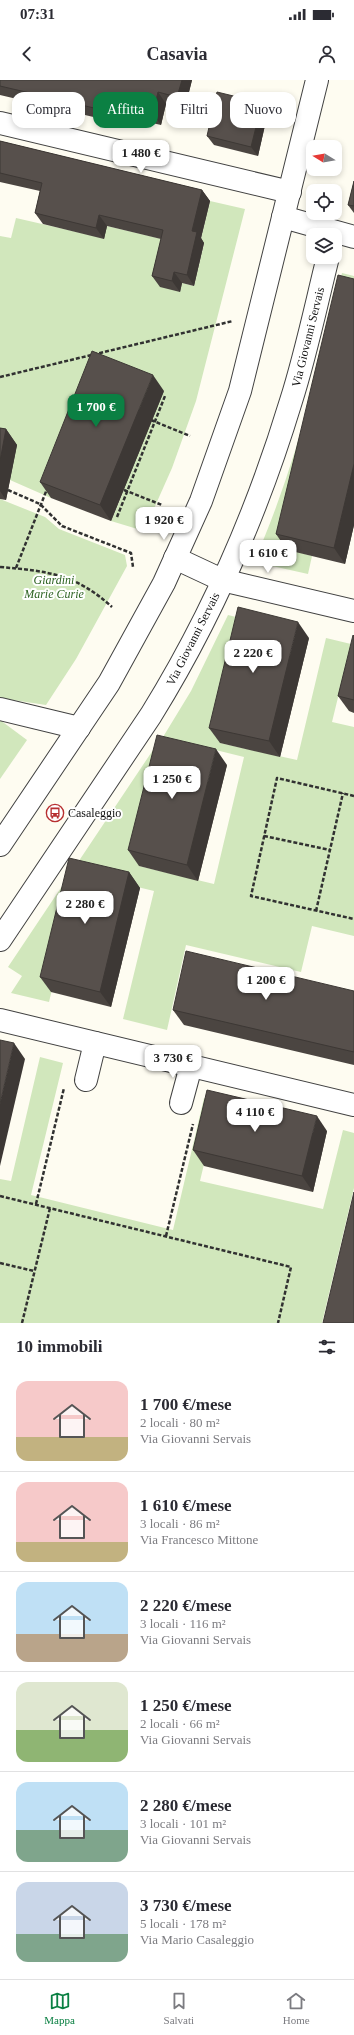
<!DOCTYPE html>
<html lang="it">
<head>
<meta charset="utf-8">
<style>
  :root { --surface:#fff; --page:#f7f7f7; --text:#2b2b33; --muted:#7c7c81; --line:#e1e1e2; --accent:#0b8043 }
  body { margin:0; font-family:"Times New Roman",serif; background:var(--page); color:var(--text); height:100vh; display:flex; flex-direction:column; font-size:15px; white-space:nowrap }
  * { box-sizing:border-box; margin:0 }
  p { font-size:13px; color:var(--muted) }
  .icon { flex:none; width:22px; height:22px; fill:none; stroke:currentColor; stroke-width:2; stroke-linecap:round; stroke-linejoin:round }
  .map { position:relative; height:1243px; overflow:hidden }
  .drawer { display:flex; flex-direction:column; background:var(--surface); flex:1 }
  .drawer>* { flex:none }
  .hud { position:absolute; left:12px; top:12px; width:330px; height:36px; display:flex; gap:8px }
  .needle { width:26px; rotate:281deg }
  .tools { position:absolute; left:306px; top:60px; display:grid; gap:8px }
  .tools a { display:grid; place-items:center; width:36px; height:36px; border-radius:8px; background:var(--surface); box-shadow:0 2px 6px #0003; font-size:20px }
  .price { position:absolute; translate:-50% -34px; padding:0 9px; border-radius:8px; background:#fff; color:#222; font-size:13px; line-height:26px; filter:drop-shadow(0 1px 2px #0008) }
  .price::after { content:''; position:absolute; left:50%; top:24px; width:12px; height:9px; margin-left:-6px; background:inherit; clip-path:polygon(0 0,100% 0,50% 100%) }
  .price.current { background:var(--accent); color:#fff }
  ul { padding:0; list-style:none }
  li { display:flex; align-items:center; gap:12px; height:100px; padding:0 16px }
  li+li { border-top:1px solid var(--line) }
  li span { display:grid; place-items:center; flex:none; width:112px; height:80px; border-radius:12px; color:#555 }
  li>.icon { margin-inline-start:auto }
  span .icon { width:48px; height:48px; fill:#fffc; stroke-width:1 }
  li b { font-size:17px }
  h2 { display:flex; justify-content:space-between; align-items:center; height:48px; padding:0 16px; font-size:17px }
  .tag { padding:0 14px; border-radius:12px; background:var(--surface); box-shadow:0 2px 6px #0003; font-size:14px; line-height:36px }
  .tag.current { background:var(--accent); color:#fff }
  .status { display:flex; justify-content:space-between; align-items:center; height:28px; padding:0 20px; background:var(--surface); direction:ltr }
  .status svg { height:11px; fill:currentColor }
  header { display:flex; justify-content:space-between; align-items:center; height:52px; padding:0 16px; background:var(--surface); font-size:18px; font-weight:800 }
  .dock { display:flex; justify-content:space-around; align-items:center; height:56px; border-top:1px solid var(--line); background:var(--surface); font-size:11px; color:var(--muted) }
  .dock a { display:grid; justify-items:center; gap:2px }
  .dock .current { color:var(--accent) }
  .map>svg:first-child { display:block }
  .green { fill:#d1e7bc }
  .lines { fill:none; stroke-linecap:round; stroke-linejoin:round }
  .minor-casing { stroke:#424242; stroke-width:24 }
  .path { stroke:#313131; stroke-width:2.5; stroke-dasharray:4 2; stroke-linecap:butt }
  .minor { stroke:#fff; stroke-width:22 }
  .wall { fill:#4b4541 }
  .shaded-wall { fill:#3d3835 }
  .building { fill:#57504c; stroke:#3d3835 }
  .labels { text-anchor:middle; stroke-width:4; stroke-linejoin:round; paint-order:stroke }
  .street-label { font-size:12px; fill:#0f0f0f; stroke:#fff }
  .park-label { font-size:12px; font-style:italic; fill:#2d6322; stroke:#fff }
  .poi-label { font-size:12px; fill:#0f0f0f; stroke:#fff; text-anchor:start }
</style>
</head>
<body>
<div class="status"><b>07:31</b><svg viewBox="0 0 49 12"><path d="M0 12V9h3v3zM5 12V6h3v6zM10 12V3h3v9zM15 12V0h3v12zM26 1h20v11H26zM47 4h2v5h-2z"/></svg></div>
<header><svg class="icon" aria-label="back" viewBox="0 0 24 24"><path d="M15 5l-7 7 7 7"/></svg>Casavia<svg class="icon" aria-label="person" viewBox="0 0 24 24"><circle cx="12" cy="8" r="4"/><path d="M4 21q1-7 8-7t8 7"/></svg></header>
<div class="map">
<svg width="354" height="1243" viewBox="0 0 354 1243">
  <rect width="100%" height="100%" fill="#fefcf1"/>
  <!-- green -->
  <g class="green">
    <polygon points="210,121 245,129 196,321 172,388 144,451 111,441 124,410 103,287 51,418 10,400 0,361 0,156 11,158 16,138 103,158 107,146 171,161 180,211 182,203 194,206 204,164 200,162"/>
    <path d="M 342,193 L 354,196 L 354,212 L 287,469 L 312,476 L 308,494 L 254,482 C 295,389 318,291 342,193 Z"/>
    <polygon points="0,419 45,437 59,449 125,475 127,486 76,579 46,625 0,618"/>
    <polygon points="228,535 248,540 220,663 297,680 326,558 351,564 332,642 354,647 354,856 312,846 301,892 186,865 167,950 123,939 154,811 80,793 49,922 11,913 22,896 8,887 155,667 139,786 214,804 244,677 163,657 191,611"/>
    <polygon points="0,640 27,660 0,699"/>
    <polygon points="40,977 63,983 31,1115 173,1150 204,1018 219,1021 200,1101 323,1129 343,1050 354,1053 354,1108 322,1243 0,1243 0,1099 11,1101"/>
  </g>
  <g class="lines">
    <defs>
      <g id="minor">
        <polyline points="0,43 290,112"/>
        <polyline points="283,137 354,157"/>
        <polyline points="175,478 222,500 354,531"/>
        <polyline points="0,629 79,648"/>
        <polyline points="0,765 109,603 164,503 201,421 240,311 317,0"/>
        <path d="M 0,860 L 151,635 C 211,538 258,430 291,321 C 306,274 316,225 328,177"/>
        <polyline points="0,940 354,1025"/>
        <polyline points="86,1000 95,963"/>
        <polyline points="181,1023 191,986"/>
      </g>
    </defs>
    <!-- minor casing -->
    <use href="#minor" class="minor-casing"/>
    <!-- path -->
    <g class="path">
      <polyline points="0,297 233,241"/>
      <polyline points="151,340 190,356"/>
      <polyline points="8,410 40,424 62,446 131,473 133,487"/>
      <polyline points="124,410 162,425"/>
      <polyline points="117,437 165,316"/>
      <path d="M 0,487 C 47,491 76,494 112,527"/>
      <polyline points="16,488 47,409"/>
      <polyline points="354,716 277,698 251,816 354,839"/>
      <polyline points="264,756 330,770"/>
      <polyline points="316,831 343,713"/>
      <polyline points="0,1116 291,1187 278,1243"/>
      <polyline points="36,1124 64,1008"/>
      <polyline points="166,1156 193,1044"/>
      <polyline points="0,1183 34,1191"/>
      <polyline points="22,1243 50,1128"/>
    </g>
    <!-- minor -->
    <use href="#minor" class="minor"/>
  </g>
  <!-- wall -->
  <g class="wall">
    <polygon points="0,0 192,0 185,28 166,24 161,45 104,32 102,39 0,15"/>
    <polygon points="262,23 268,32 258,76 214,65 207,56"/>
    <polygon points="0,61 202,110 210,121 201,158 204,163 194,206 182,203 180,212 160,207 152,196 161,159 107,146 104,159 43,144 35,133 40,111 0,102"/>
    <polygon points="354,101 354,133 348,125"/>
    <polygon points="354,199 354,445 345,484 287,470 276,454"/>
    <polygon points="164,311 111,441 51,418 40,402"/>
    <polygon points="0,348 6,349 17,365 6,420 0,419"/>
    <polygon points="354,556 354,633 349,631 338,616"/>
    <polygon points="309,558 280,677 220,663 209,648"/>
    <polygon points="227,685 198,801 139,786 128,770"/>
    <polygon points="129,792 140,808 111,927 51,912 40,897"/>
    <polygon points="354,911 354,985 184,945 173,930"/>
    <polygon points="327,1051 313,1112 204,1086 193,1070"/>
  </g>
  <!-- shaded-wall -->
  <g class="shaded-wall">
    <polygon points="182,0 192,0 185,28 177,17"/>
    <polygon points="158,12 166,24 161,45 153,34"/>
    <polygon points="96,20 104,32 102,39 94,28"/>
    <polygon points="262,23 268,32 258,76 251,67"/>
    <polygon points="202,110 210,121 201,158 204,163 194,206 187,195 192,151"/>
    <polygon points="99,135 107,146 104,159 96,148"/>
    <polygon points="174,192 182,203 180,212 172,201"/>
    <polygon points="153,295 164,311 111,441 100,425"/>
    <polygon points="6,349 17,365 6,420 0,411 0,381"/>
    <polygon points="354,384 354,445 345,484 334,468"/>
    <polygon points="298,542 309,558 280,677 269,661"/>
    <polygon points="216,669 227,685 198,801 187,785"/>
    <polygon points="129,792 140,808 111,927 100,912"/>
    <polygon points="14,963 25,979 0,1086 0,1024"/>
    <polygon points="317,1036 327,1051 313,1112 302,1096"/>
  </g>
  <!-- building -->
  <g class="building">
    <polygon points="0,0 182,0 177,17 158,12 153,34 96,20 94,28 0,6"/>
    <polygon points="217,12 262,23 251,67 207,56"/>
    <polygon points="0,61 202,110 192,151 197,152 187,195 174,192 172,201 152,196 163,150 99,135 96,148 35,133 42,103 0,93"/>
    <polygon points="354,101 354,126 348,125"/>
    <polygon points="338,195 354,199 354,384 334,468 276,454"/>
    <polygon points="92,271 153,295 100,425 40,402"/>
    <polygon points="0,348 6,349 0,381"/>
    <polygon points="238,527 298,542 269,661 209,648"/>
    <polygon points="353,555 354,556 354,620 338,616"/>
    <polygon points="157,655 216,669 187,785 128,770"/>
    <polygon points="69,778 129,792 100,912 40,897"/>
    <polygon points="186,871 354,911 354,972 173,930"/>
    <polygon points="0,960 14,963 0,1024"/>
    <polygon points="207,1010 317,1036 302,1096 193,1070"/>
    <polygon points="354,1112 354,1243 323,1243"/>
  </g>
  <!-- icons -->
  <defs>
    <symbol id="bus-ring" viewBox="-11 -11 22 22"><circle r="9.5" fill="#fff" stroke="#b72f30" stroke-width="1.5"/><path d="M-5-6H5V4H4V6H2V4H-2V6H-4V4H-5ZM-3.5-4V0h7V-4ZM-3.5 1.2v1.5H-2V1.2ZM2 1.2v1.5H3.5V1.2Z" fill="#b72f30"/></symbol>
  </defs>
  <g fill-rule="evenodd">
    <use href="#bus-ring" x="45" y="723" width="20" height="20"/>
  </g>
  <g class="labels">
    <!-- street labels -->
    <g class="street-label">
      <text transform="translate(308 257) rotate(-76)" y="4">Via Giovanni Servais</text>
      <text transform="translate(193 559) rotate(-63)" y="4">Via Giovanni Servais</text>
    </g>
    <!-- park labels -->
    <g class="park-label">
      <text x="54" y="504">Giardini<tspan x="54" dy="14">Marie Curie</tspan></text>
    </g>
    <!-- poi labels -->
    <g class="poi-label">
      <text x="68" y="737">Casaleggio</text>
    </g>
  </g>
</svg>
<div class="tools">
<a><svg class="needle" viewBox="-14 -14 28 28"><path d="M0-13l5 13h-10z" fill="#e53935"/><path d="M0 13l5-13h-10z" fill="#7c7c81"/></svg></a>
<a><svg class="icon" aria-label="locate" viewBox="0 0 24 24"><circle cx="12" cy="12" r="6"/><path d="M12 2v4M12 18v4M2 12h4M18 12h4"/></svg></a>
<a><svg class="icon" aria-label="layers" viewBox="0 0 24 24"><path d="M12 4l9 5-9 5-9-5zM3 14l9 5 9-5"/></svg></a>
</div>
<b class="price" style="left:141px;top:94px">1 480 €</b>
<b class="price current" style="left:96px;top:348px">1 700 €</b>
<b class="price" style="left:164px;top:461px">1 920 €</b>
<b class="price" style="left:268px;top:494px">1 610 €</b>
<b class="price" style="left:253px;top:594px">2 220 €</b>
<b class="price" style="left:172px;top:720px">1 250 €</b>
<b class="price" style="left:85px;top:845px">2 280 €</b>
<b class="price" style="left:266px;top:921px">1 200 €</b>
<b class="price" style="left:173px;top:999px">3 730 €</b>
<b class="price" style="left:255px;top:1053px">4 110 €</b>
<div class="hud">
<a class="tag">Compra</a>
<a class="tag current">Affitta</a>
<a class="tag">Filtri</a>
<a class="tag">Nuovo</a>
</div>
</div>
<section class="drawer">
<h2>10 immobili<svg class="icon" aria-label="filters" viewBox="0 0 24 24"><path d="M4 7h16M4 17h16"/><circle cx="9" cy="7" r="2"/><circle cx="15" cy="17" r="2"/></svg></h2>
<ul>
<li><span style="background:linear-gradient(#f6c9c9 70%,#c2b280 0)"><svg class="icon" aria-label="home" viewBox="0 0 24 24"><path d="M3 11l9-7 9 7M6 9v11h12V9"/></svg></span><div><b>1 700 €/mese</b><p>2 locali · 80 m²</p><p>Via Giovanni Servais</p></div></li>
<li><span style="background:linear-gradient(#f6c9c9 75%,#c2b280 0)"><svg class="icon" aria-label="home" viewBox="0 0 24 24"><path d="M3 11l9-7 9 7M6 9v11h12V9"/></svg></span><div><b>1 610 €/mese</b><p>3 locali · 86 m²</p><p>Via Francesco Mittone</p></div></li>
<li><span style="background:linear-gradient(#bfe0f5 65%,#b9a48a 0)"><svg class="icon" aria-label="home" viewBox="0 0 24 24"><path d="M3 11l9-7 9 7M6 9v11h12V9"/></svg></span><div><b>2 220 €/mese</b><p>3 locali · 116 m²</p><p>Via Giovanni Servais</p></div></li>
<li><span style="background:linear-gradient(#dfe7d0 60%,#8fb573 0)"><svg class="icon" aria-label="home" viewBox="0 0 24 24"><path d="M3 11l9-7 9 7M6 9v11h12V9"/></svg></span><div><b>1 250 €/mese</b><p>2 locali · 66 m²</p><p>Via Giovanni Servais</p></div></li>
<li><span style="background:linear-gradient(#bfe0f5 60%,#7fa58c 0)"><svg class="icon" aria-label="home" viewBox="0 0 24 24"><path d="M3 11l9-7 9 7M6 9v11h12V9"/></svg></span><div><b>2 280 €/mese</b><p>3 locali · 101 m²</p><p>Via Giovanni Servais</p></div></li>
<li><span style="background:linear-gradient(#c9d6e8 65%,#7fa58c 0)"><svg class="icon" aria-label="home" viewBox="0 0 24 24"><path d="M3 11l9-7 9 7M6 9v11h12V9"/></svg></span><div><b>3 730 €/mese</b><p>5 locali · 178 m²</p><p>Via Mario Casaleggio</p></div></li>
</ul>
</section>
<nav class="dock">
<a class="current"><svg class="icon" aria-label="map" viewBox="0 0 24 24"><path d="M3 6l6-2 6 2 6-2v14l-6 2-6-2-6 2zM9 4v14M15 6v14"/></svg>Mappa</a>
<a><svg class="icon" aria-label="saved" viewBox="0 0 24 24"><path d="M7 4h10v16l-5-4-5 4z"/></svg>Salvati</a>
<a><svg class="icon" aria-label="home" viewBox="0 0 24 24"><path d="M3 11l9-7 9 7M6 9v11h12V9"/></svg>Home</a>
</nav>
</body>
</html>
